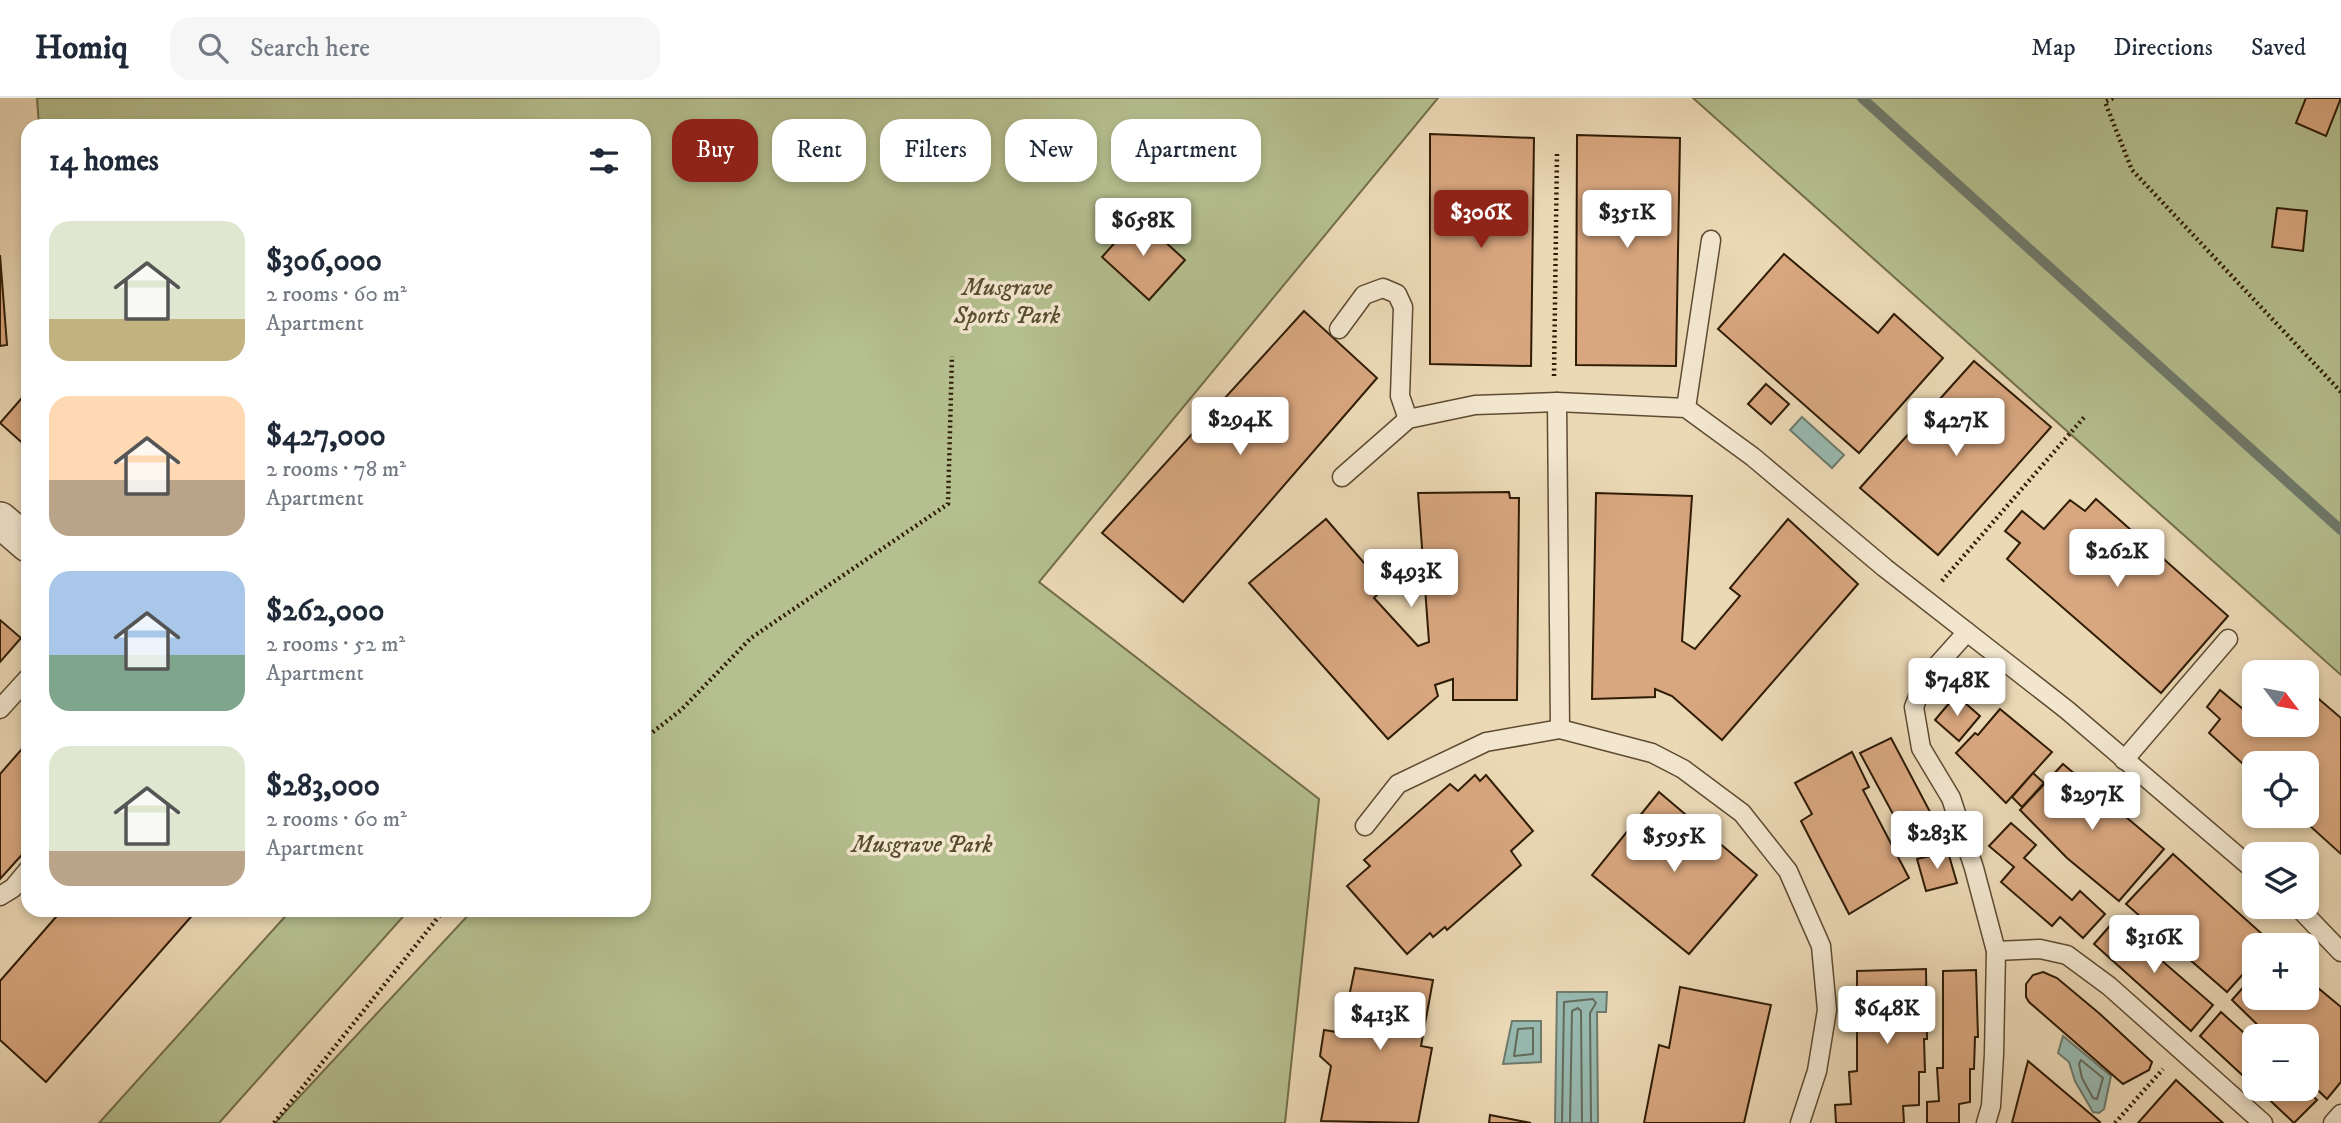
<!DOCTYPE html>
<html lang="en">
<head>
<meta charset="utf-8">
<style>
  :root { --surface:#fff; --page:#f6f6f7; --text:#1f2937; --muted:#747a83; --line:#e0e1e3; --accent:#8f2418 }
  body { margin:0; font-family:"IM FELL DW Pica",serif; background:var(--page); color:var(--text); height:100vh; display:flex; flex-direction:column; font-size:26px; white-space:nowrap }
  * { box-sizing:border-box; margin:0 }
  p { font-size:23px; color:var(--muted) }
  .icon { flex:none; width:38px; height:38px; fill:none; stroke:currentColor; stroke-width:2; stroke-linecap:round; stroke-linejoin:round }
  .map { position:relative; flex:1; overflow:hidden }
  .details { position:absolute; left:21px; top:21px; width:630px; height:798px; display:flex; flex-direction:column; background:var(--surface); border-radius:21px; box-shadow:0 4px 10px #0003 }
  .details>* { flex:none }
  .top-card { position:absolute; left:672px; top:21px; width:665px; height:63px; display:flex; gap:14px }
  .needle { width:46px; rotate:122deg }
  .fabs { position:absolute; left:2242px; top:562px; display:grid; gap:14px }
  .fabs a { display:grid; place-items:center; width:77px; height:77px; border-radius:14px; background:var(--surface); box-shadow:0 4px 10px #0003; font-size:35px }
  .price { position:absolute; translate:-50% -60px; padding:0 16px; border-radius:7px; background:#fff; color:#222; font-size:23px; line-height:46px; filter:drop-shadow(0 2px 4px #0008) }
  .price::after { content:''; position:absolute; left:50%; top:42px; width:21px; height:16px; margin-left:-10px; background:inherit; clip-path:polygon(0 0,100% 0,50% 100%) }
  .price.current { background:var(--accent); color:#fff }
  ul { padding:0; list-style:none }
  li { display:flex; align-items:center; gap:21px; height:175px; padding:0 28px }
  li span { display:grid; place-items:center; flex:none; width:196px; height:140px; border-radius:21px; color:#555 }
  li>.icon { margin-inline-start:auto }
  span .icon { width:84px; height:84px; fill:#fffc; stroke-width:1 }
  li b { font-size:30px }
  h2 { display:flex; justify-content:space-between; align-items:center; height:84px; padding:0 28px; font-size:30px }
  .tag { padding:0 24px; border-radius:21px; background:var(--surface); box-shadow:0 4px 10px #0003; font-size:24px; line-height:63px }
  .tag.current { background:var(--accent); color:#fff }
  header { display:flex; align-items:center; gap:42px; box-sizing:border-box; height:98px; padding:0 35px; background:var(--surface); border-bottom:2px solid var(--line) }
  header strong { font-size:33px }
  nav { display:flex; gap:38px; margin-inline-start:auto; font-size:24px }
  .search { width:490px; height:63px; background:var(--page); display:flex; align-items:center; gap:18px; box-sizing:border-box; padding:0 24px; border-radius:21px; color:var(--muted); font-size:26px }
  .map>svg:first-child { display:block }
  .green { fill:#b5bf8f; stroke:#726e4a; stroke-width:2 }
  .water { fill:#98b9b0; stroke:#6e7a6c; stroke-width:2 }
  .lines { fill:none; stroke-linecap:round; stroke-linejoin:round }
  .shore { stroke:#646a5a; stroke-width:2 }
  .stream { stroke:#6e7a6c; stroke-width:10 }
  .building { fill:#d8a67f; stroke:#2f1c05; stroke-width:2 }
  .service-casing { stroke:#5e4b31; stroke-width:21 }
  .minor-casing { stroke:#5e4b31; stroke-width:38 }
  .path { stroke:#2f1c05; stroke-width:4.5; stroke-dasharray:2 3.5; stroke-linecap:butt }
  .service { stroke:#f2e6cf; stroke-width:18 }
  .minor { stroke:#f2e6cf; stroke-width:35 }
  .labels { text-anchor:middle; stroke-width:7; stroke-linejoin:round; paint-order:stroke }
  .park-label { font-size:24px; font-style:italic; fill:#574d2e; stroke:#f2e6cf }
</style>
</head>
<body>
<header>
<strong>Homiq</strong>
<div class="search"><svg class="icon" aria-label="search" viewBox="0 0 24 24"><circle cx="10" cy="10" r="6"/><path d="M15 15l6 6"/></svg>Search here</div>
<nav><a>Map</a><a>Directions</a><a>Saved</a></nav>
</header>
<div class="map">
<svg width="2341" height="1025" viewBox="0 0 2341 1025">
  <rect width="100%" height="100%" fill="#ebd8b5"/>
  <filter id="stains"><feTurbulence type="fractalNoise" baseFrequency=".00286" numOctaves="4"/><feColorMatrix values="0 0 0 0 .2 0 0 0 0 .09 0 0 0 0 .02 0 0 0 .5 -.17"/></filter>
  <radialGradient id="worn" r=".72"><stop offset=".6" stop-color="#630" stop-opacity="0"/><stop offset="1" stop-color="#630" stop-opacity=".3"/></radialGradient>
  <!-- green -->
  <g class="green">
    <polygon points="37,0 1438,0 1039,484 1319,701 1285,1025 275,1025 473,812 644,812 644,28 39,28"/>
    <polygon points="1693,0 2341,0 2341,577"/>
    <polygon points="291,812 409,812 219,1025 99,1025"/>
  </g>
  <!-- water -->
  <g class="water">
    <polygon points="1802,319 1844,357 1832,370 1790,332"/>
    <polygon points="1557,894 1607,894 1606,914 1597,914 1598,1025 1555,1025"/>
    <polygon points="1512,923 1541,923 1541,964 1503,966"/>
    <polygon points="2063,938 2111,978 2104,1011 2099,1015 2093,1014 2075,983 2069,964 2058,955"/>
  </g>
  <g class="lines">
    <!-- shore -->
    <g class="shore">
      <polygon points="1533,930 1533,956 1514,958 1518,931"/>
      <polygon points="2081,962 2103,980 2097,1001 2093,1000 2082,980 2079,966"/>
      <polyline points="1562,1025 1564,904 1593,901 1596,905 1590,915 1591,1025"/>
      <polyline points="1570,1025 1572,913 1578,910 1581,913 1582,1025"/>
    </g>
    <!-- stream -->
    <polyline class="stream" points="1862,0 2341,432"/>
  </g>
  <!-- building -->
  <g class="building">
    <polygon points="2306,0 2341,0 2326,38 2296,25"/>
    <polygon points="1430,36 1534,40 1531,268 1430,266"/>
    <polygon points="1577,37 1680,40 1676,268 1576,267"/>
    <polygon points="2277,110 2307,113 2303,153 2272,149"/>
    <polygon points="1138,119 1185,162 1149,202 1102,159"/>
    <polygon points="1784,156 1878,235 1894,216 1943,260 1859,355 1718,231"/>
    <polygon points="0,157 7,247 0,248"/>
    <polygon points="1304,213 1377,280 1183,504 1102,435"/>
    <polygon points="1974,263 2051,329 1938,457 1860,390"/>
    <polygon points="1766,286 1789,306 1771,326 1748,306"/>
    <polygon points="28,293 28,350 0,325"/>
    <polygon points="1509,394 1510,400 1519,400 1517,602 1453,602 1453,581 1435,587 1438,598 1388,641 1249,485 1326,421 1385,489 1374,500 1418,548 1429,544 1418,395"/>
    <polygon points="1596,395 1692,398 1682,543 1695,551 1740,498 1730,490 1788,421 1858,486 1722,642 1672,598 1655,591 1655,599 1592,601"/>
    <polygon points="2096,401 2228,518 2161,595 2007,461 2020,445 2005,433 2022,413 2044,431 2070,402 2085,413"/>
    <polygon points="0,522 21,540 0,564"/>
    <polygon points="2306,590 2341,620 2341,756 2299,718 2306,718 2306,665 2254,665 2254,676 2209,635 2220,621 2207,609 2220,592 2243,611 2254,599 2254,626 2306,626"/>
    <polygon points="1956,597 1980,618 1959,643 1935,622"/>
    <polygon points="2000,611 2052,654 2006,705 1956,655 1975,635 1978,637"/>
    <polygon points="1891,640 1937,727 1907,742 1860,655"/>
    <polygon points="28,644 28,750 0,781 0,676"/>
    <polygon points="1852,654 1869,689 1863,692 1909,780 1849,816 1801,723 1812,716 1795,685"/>
    <polygon points="2063,666 2164,751 2119,803 2067,760 2020,712"/>
    <polygon points="2033,675 2044,685 2022,709 2012,699"/>
    <polygon points="1475,677 1480,683 1486,677 1533,733 1511,753 1521,767 1447,832 1445,829 1433,839 1430,835 1407,856 1347,788 1370,768 1364,762 1450,686 1458,693"/>
    <polygon points="1659,694 1757,777 1689,856 1592,777"/>
    <polygon points="2011,725 2036,747 2024,760 2072,802 2080,793 2105,816 2083,840 2060,819 2052,828 2001,784 2014,769 1989,748"/>
    <polygon points="1948,754 1957,785 1926,793 1917,761"/>
    <polygon points="2173,756 2271,844 2254,847 2254,864 2227,894 2126,806"/>
    <polygon points="62,812 197,812 46,984 0,942 0,883"/>
    <polygon points="2115,822 2213,907 2191,933 2094,846"/>
    <polygon points="1355,870 1433,882 1421,948 1432,950 1418,1025 1321,1023 1331,968 1320,958 1324,932 1362,938 1367,915 1346,913"/>
    <polygon points="1926,871 1927,941 1924,941 1925,974 1919,974 1919,1007 1903,1008 1904,1025 1836,1025 1835,1007 1851,1006 1849,974 1857,973 1857,873"/>
    <polygon points="1976,872 1978,939 1975,939 1974,971 1970,971 1970,1004 1959,1006 1959,1025 1927,1025 1927,1004 1939,1003 1937,970 1943,970 1943,873"/>
    <polygon points="2043,874 2057,880 2100,916 2152,964 2149,972 2123,986 2029,904 2026,899 2026,886 2033,877"/>
    <polygon points="2254,877 2254,900 2306,900 2306,880 2341,909 2341,984 2327,1001 2306,981 2306,938 2269,938 2232,902"/>
    <polygon points="1680,889 1771,907 1744,1025 1644,1025 1659,947 1669,950"/>
    <polygon points="2221,914 2254,944 2254,988 2200,938"/>
    <polygon points="2028,963 2100,1024 2099,1025 2012,1025"/>
    <polygon points="2176,982 2223,1025 2138,1025"/>
    <polygon points="2257,990 2305,990 2317,1002 2294,1025"/>
    <polygon points="1490,1017 1531,1025 1489,1025"/>
  </g>
  <g class="lines">
    <defs>
      <g id="service">
        <polyline points="1339,231 1364,197 1383,190 1397,196 1403,209 1400,298 1408,321"/>
        <polyline points="1557,304 1560,631"/>
        <polyline points="1686,310 1711,142"/>
        <polyline points="1342,379 1408,321 1475,307 1557,304 1686,310 1753,359 1885,470 2067,612 2254,772"/>
        <polyline points="1967,534 1925,581 1914,609 1921,650 1951,700 1974,770 1996,853 1994,956 1991,1008 1986,1025"/>
        <polyline points="0,611 28,580"/>
        <polyline points="2124,662 2228,541"/>
        <polyline points="1365,728 1398,686 1486,644 1560,631 1652,655 1683,671 1742,715 1788,773 1821,848 1827,912 1817,973 1800,1025"/>
        <polyline points="0,798 13,790 28,772"/>
        <polyline points="2297,808 2341,854"/>
        <polyline points="1996,853 2040,851 2067,857 2109,888 2263,1025"/>
        <polyline points="2333,1025 2341,1016"/>
      </g>
      <polyline id="minor" points="0,422 28,446"/>
    </defs>
    <!-- service casing -->
    <use href="#service" class="service-casing"/>
    <!-- minor casing -->
    <use href="#minor" class="minor-casing"/>
    <!-- path -->
    <g class="path">
      <polyline points="2113,0 2105,4 2132,72 2341,294"/>
      <polyline points="1554,278 1557,55"/>
      <polyline points="1942,483 2086,317"/>
      <polyline points="644,641 681,612 751,540 948,406 952,258"/>
      <polyline points="274,1025 444,812"/>
      <polyline points="2115,1025 2163,971"/>
    </g>
    <!-- service -->
    <use href="#service" class="service"/>
    <!-- minor -->
    <use href="#minor" class="minor"/>
  </g>
  <g class="labels">
    <!-- park labels -->
    <g class="park-label">
      <text x="1007" y="197">Musgrave<tspan x="1007" dy="28">Sports Park</tspan></text>
      <text x="922" y="754">Musgrave Park</text>
    </g>
  </g>
  <rect width="100%" height="100%" filter="url(#stains)"/>
  <rect width="100%" height="100%" fill="url(#worn)"/>
</svg>
<div class="fabs">
<a><svg class="needle" viewBox="-14 -14 28 28"><path d="M0-13l5 13h-10z" fill="#e53935"/><path d="M0 13l5-13h-10z" fill="#747a83"/></svg></a>
<a><svg class="icon" aria-label="locate" viewBox="0 0 24 24"><circle cx="12" cy="12" r="6"/><path d="M12 2v4M12 18v4M2 12h4M18 12h4"/></svg></a>
<a><svg class="icon" aria-label="layers" viewBox="0 0 24 24"><path d="M12 4l9 5-9 5-9-5zM3 14l9 5 9-5"/></svg></a>
<a>+</a>
<a>−</a>
</div>
<b class="price current" style="left:1481px;top:152px">$306K</b>
<b class="price" style="left:1627px;top:152px">$351K</b>
<b class="price" style="left:1143px;top:160px">$658K</b>
<b class="price" style="left:1240px;top:359px">$294K</b>
<b class="price" style="left:1956px;top:360px">$427K</b>
<b class="price" style="left:2117px;top:491px">$262K</b>
<b class="price" style="left:1411px;top:511px">$493K</b>
<b class="price" style="left:1957px;top:620px">$748K</b>
<b class="price" style="left:2092px;top:734px">$297K</b>
<b class="price" style="left:1937px;top:773px">$283K</b>
<b class="price" style="left:1674px;top:776px">$595K</b>
<b class="price" style="left:2154px;top:877px">$316K</b>
<b class="price" style="left:1887px;top:948px">$648K</b>
<b class="price" style="left:1380px;top:954px">$413K</b>
<div class="top-card">
<a class="tag current">Buy</a>
<a class="tag">Rent</a>
<a class="tag">Filters</a>
<a class="tag">New</a>
<a class="tag">Apartment</a>
</div>
<section class="details">
<h2>14 homes<svg class="icon" aria-label="filters" viewBox="0 0 24 24"><path d="M4 7h16M4 17h16"/><circle cx="9" cy="7" r="2"/><circle cx="15" cy="17" r="2"/></svg></h2>
<ul>
<li><span style="background:linear-gradient(#dfe7d0 70%,#c2b280 0)"><svg class="icon" aria-label="home" viewBox="0 0 24 24"><path d="M3 11l9-7 9 7M6 9v11h12V9"/></svg></span><div><b>$306,000</b><p>2 rooms · 60 m²</p><p>Apartment</p></div></li>
<li><span style="background:linear-gradient(#ffd9b3 60%,#b9a48a 0)"><svg class="icon" aria-label="home" viewBox="0 0 24 24"><path d="M3 11l9-7 9 7M6 9v11h12V9"/></svg></span><div><b>$427,000</b><p>2 rooms · 78 m²</p><p>Apartment</p></div></li>
<li><span style="background:linear-gradient(#a9c7e8 60%,#7fa58c 0)"><svg class="icon" aria-label="home" viewBox="0 0 24 24"><path d="M3 11l9-7 9 7M6 9v11h12V9"/></svg></span><div><b>$262,000</b><p>2 rooms · 52 m²</p><p>Apartment</p></div></li>
<li><span style="background:linear-gradient(#dfe7d0 75%,#b9a48a 0)"><svg class="icon" aria-label="home" viewBox="0 0 24 24"><path d="M3 11l9-7 9 7M6 9v11h12V9"/></svg></span><div><b>$283,000</b><p>2 rooms · 60 m²</p><p>Apartment</p></div></li>
</ul>
</section>
</div>
</body>
</html>
